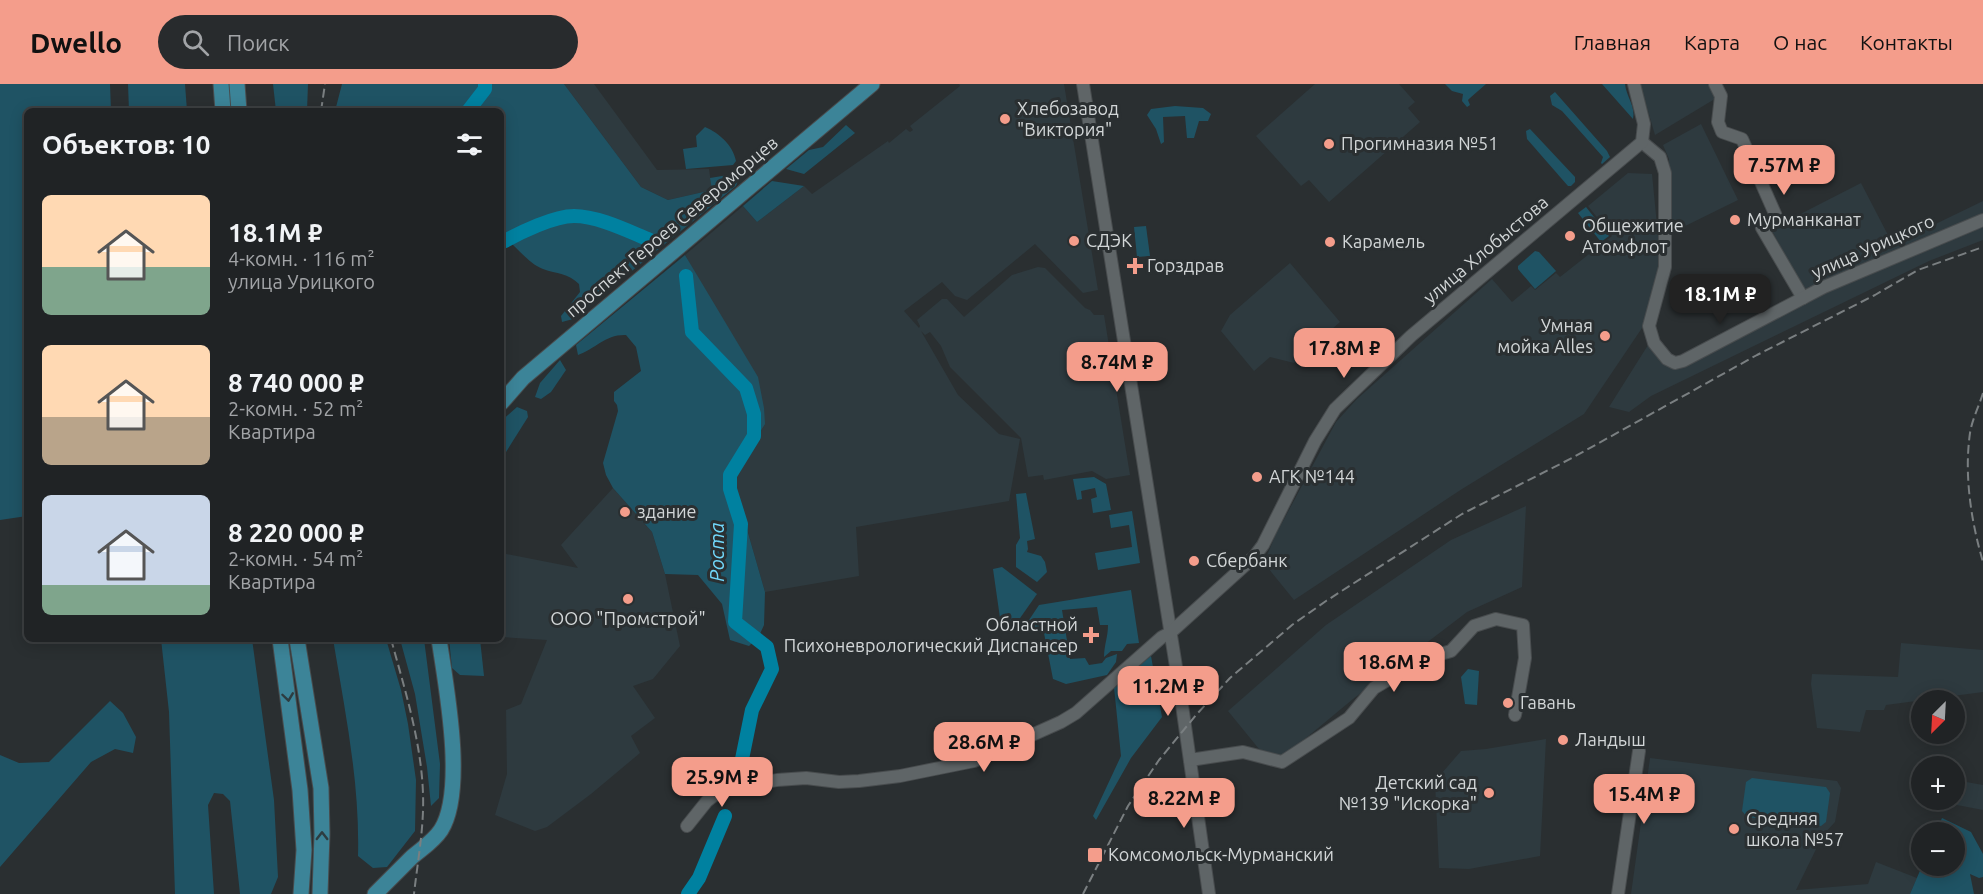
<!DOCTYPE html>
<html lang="ru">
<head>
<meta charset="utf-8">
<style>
  :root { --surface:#202325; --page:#282b2d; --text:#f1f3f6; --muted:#a2a4a7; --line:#3d4042; --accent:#f49d8b }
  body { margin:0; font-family:Ubuntu,sans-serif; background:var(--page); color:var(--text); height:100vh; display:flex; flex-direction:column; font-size:22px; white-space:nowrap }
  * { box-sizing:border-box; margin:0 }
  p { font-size:20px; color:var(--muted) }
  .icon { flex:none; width:33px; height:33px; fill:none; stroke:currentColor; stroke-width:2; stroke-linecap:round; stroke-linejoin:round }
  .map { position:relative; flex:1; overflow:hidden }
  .sheet { position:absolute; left:24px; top:24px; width:480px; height:534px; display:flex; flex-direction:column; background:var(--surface); border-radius:9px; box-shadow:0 3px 15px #0003,0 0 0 2px var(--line) }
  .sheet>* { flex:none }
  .needle { width:39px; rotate:204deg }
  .controls { position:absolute; left:1911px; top:606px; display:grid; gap:12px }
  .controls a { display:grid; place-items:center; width:54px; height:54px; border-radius:50%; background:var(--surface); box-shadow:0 3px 15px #0003,0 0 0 2px var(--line); font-size:30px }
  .price { position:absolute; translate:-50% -51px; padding:0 14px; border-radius:12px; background:var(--accent); color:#111; font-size:20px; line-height:39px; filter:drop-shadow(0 2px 3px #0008) }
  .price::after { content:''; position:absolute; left:50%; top:36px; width:18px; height:14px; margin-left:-9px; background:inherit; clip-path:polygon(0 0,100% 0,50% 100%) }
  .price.selected { background:#222; color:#fff }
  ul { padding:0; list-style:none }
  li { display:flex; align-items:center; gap:18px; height:150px; padding:0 18px }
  li span { display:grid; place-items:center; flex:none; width:168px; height:120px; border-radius:9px; color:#555 }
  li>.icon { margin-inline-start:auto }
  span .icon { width:72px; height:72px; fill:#fffc; stroke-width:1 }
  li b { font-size:26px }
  h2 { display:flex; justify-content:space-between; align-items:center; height:72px; padding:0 18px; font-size:26px }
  header { display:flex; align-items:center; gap:36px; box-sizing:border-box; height:84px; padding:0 30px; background:var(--accent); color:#111 }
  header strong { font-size:28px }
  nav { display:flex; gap:33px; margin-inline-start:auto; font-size:21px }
  .search { width:420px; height:54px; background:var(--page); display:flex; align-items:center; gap:15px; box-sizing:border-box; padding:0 21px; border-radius:33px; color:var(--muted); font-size:22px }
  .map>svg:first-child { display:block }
  .built { fill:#2e3a3f }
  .green { fill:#1f5364 }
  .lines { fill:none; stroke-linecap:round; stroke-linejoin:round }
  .river { stroke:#0081a0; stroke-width:14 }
  .minor-casing { stroke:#484c4e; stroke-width:14 }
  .major-casing { stroke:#484c4e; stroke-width:17 }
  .minor { stroke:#5f6567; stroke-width:12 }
  .major { stroke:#3c8498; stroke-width:15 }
  .rail { stroke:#7a7f81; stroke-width:2; stroke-dasharray:9 4.5; stroke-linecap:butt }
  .oneway { stroke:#2d3c40 }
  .poi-dot { fill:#f49d8b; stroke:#2a2f31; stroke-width:2 }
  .labels { text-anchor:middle; stroke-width:6; stroke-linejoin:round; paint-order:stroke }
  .poi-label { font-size:18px; fill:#d2d6d7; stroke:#2a2f31; text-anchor:start }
  .street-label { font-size:18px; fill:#d2d6d7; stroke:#2a2f31 }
  .water-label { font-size:20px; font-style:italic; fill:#71d8fb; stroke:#2a2f31 }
</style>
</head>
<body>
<header>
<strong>Dwello</strong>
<div class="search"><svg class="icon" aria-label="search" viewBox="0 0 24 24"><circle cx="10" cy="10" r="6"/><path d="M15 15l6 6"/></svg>Поиск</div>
<nav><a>Главная</a><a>Карта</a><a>О нас</a><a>Контакты</a></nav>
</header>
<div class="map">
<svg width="1983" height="810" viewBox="0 0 1983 810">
  <rect width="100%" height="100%" fill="#2a2f31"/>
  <!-- built -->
  <g class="built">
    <polygon points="564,0 594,0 657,86 709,85 712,106 668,116 641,103"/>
    <polygon points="959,0 1064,0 1098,206 1083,209 1035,160 967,216 955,212 942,198 904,227 919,244 920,242 917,236 942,215 947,215 964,233 1012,191 1038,183 1045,184 1085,224 1090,226 1094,231 1104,231 1130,391 1106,395 1092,387 1044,396 1043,391 1028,393 1021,354 950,283 941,262 930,248 925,251 921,247 958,311 999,350 1020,355 1009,417 856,443 859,492 765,508 732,393 764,340 698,194 685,171 743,122 757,138 804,102 812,110 888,57 889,59 906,45 910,48 913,46 910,42 960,2"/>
    <polygon points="1315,0 1399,0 1415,18 1408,24 1420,38 1329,118 1309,96 1301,102 1256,52"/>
    <polygon points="1640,0 1711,0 1718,13 1655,51"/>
    <polygon points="1701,40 1738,116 1673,148 1668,137 1669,75 1663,61"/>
    <polygon points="1628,89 1652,90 1661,182 1644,241 1584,330 1462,405 1294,516 1264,479 1275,452 1336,338 1357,315 1492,195 1512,218 1531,202 1535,206 1556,189 1560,193 1612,152 1588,122"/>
    <polygon points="1861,99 1889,153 1914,141 1917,149 1983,117 1983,156 1929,177 1651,312 1629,328 1609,323 1655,250 1677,276 1806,210 1771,145"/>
    <polygon points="1290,179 1340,238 1294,279 1270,273 1254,287 1221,247 1230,231"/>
    <polygon points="613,404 652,448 665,490 680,562 653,595 633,602 655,634 631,652 640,669 591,710 547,743 535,747 495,731 507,690 506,626 521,620 547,556 501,553 501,469 578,484 561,461"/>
    <polygon points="1526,422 1522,503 1467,528 1353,615 1282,674 1259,665 1228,627 1326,541 1451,456"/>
    <polygon points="1901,559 1983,566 1983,608 1886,621 1884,626 1866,626 1860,648 1817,644 1811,600 1812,590 1898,593"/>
    <polygon points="1546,655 1540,772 1469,785 1439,784 1435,697 1461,667 1486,665"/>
    <polygon points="1650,674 1837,697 1841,704 1835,738 1823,751 1796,806 1868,800 1876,778 1917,794 1910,810 1631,810"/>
    <polygon points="1955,696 1983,701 1983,726 1931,716 1954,716"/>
  </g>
  <!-- green -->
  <g class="green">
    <polygon points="0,0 110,0 111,27 27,27 27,432 0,436"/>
    <polygon points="128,0 185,0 187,27 129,27"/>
    <polygon points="273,0 308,0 307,27 276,27"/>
    <path d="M 342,0 L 564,0 L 641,103 L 668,116 L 712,106 L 710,94 L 734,90 L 738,97 L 736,102 L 573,235 L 562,238 L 561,232 L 580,208 L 579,200 C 568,189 557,190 543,185 C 527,179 515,160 501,151 L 501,27 L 335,27 Z"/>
    <polygon points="1445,0 1486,0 1470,14 1468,16 1470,21 1467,23 1462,17 1463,10 1452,7"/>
    <path d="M 1602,0 L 1625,0 C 1626,12 1636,23 1633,35 Z"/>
    <polygon points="1555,8 1607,67 1610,73 1602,80 1601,79 1603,73 1562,27 1552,21 1550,12"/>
    <polygon points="1175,22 1203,24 1211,30 1208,37 1199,37 1194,54 1187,54 1185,32 1163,33 1164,58 1161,60 1156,45 1147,31 1151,25"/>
    <polygon points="846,41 855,49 804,90 786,85 809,66 823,63"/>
    <path d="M 705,43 C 719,49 733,61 736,77 L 733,81 L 686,85 L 683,65 L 697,63 L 696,52 Z"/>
    <polygon points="1530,45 1575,93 1575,98 1571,102 1568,102 1527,55 1526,47"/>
    <polygon points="772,97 804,102 757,138 743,122"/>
    <polygon points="1586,123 1609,152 1601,158 1578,129"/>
    <polygon points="1146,142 1150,172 1137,173 1134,143"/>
    <polygon points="1535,167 1539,168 1556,187 1535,205 1518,185 1518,182"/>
    <path d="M 685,171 L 758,293 L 764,324 L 765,340 L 732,393 L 765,508 L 764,541 L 759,552 L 749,562 L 730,556 L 722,520 L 698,491 L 665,490 L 652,448 L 613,404 L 606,391 L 603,379 L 618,327 L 617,321 L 614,317 L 614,308 L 641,287 L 636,263 L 626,251 C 606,250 595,265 578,271 L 576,261 Z"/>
    <polygon points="560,276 566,286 551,308 541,315 535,313 540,299"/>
    <polygon points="517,323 527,327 528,333 501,376 501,337"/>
    <polygon points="1094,393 1106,400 1111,426 1093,429 1091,415 1097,413 1095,404 1081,407 1082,415 1077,416 1073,395"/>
    <polygon points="1026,409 1035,455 1027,457 1028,465 1027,468 1041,472 1045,478 1047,488 1037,498 1016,483 1016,461 1020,454 1016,410"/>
    <polygon points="1132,427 1140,479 1098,486 1095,469 1132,463 1129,441 1111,444 1109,431"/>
    <polygon points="1002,483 1037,510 1018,537 1001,541 993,485"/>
    <path d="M 1131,506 L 1139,559 L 1127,560 L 1122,567 L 1111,567 L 1104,573 C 1104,561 1108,553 1108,541 L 1100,541 L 1097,523 L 1062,526 L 1070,575 L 1085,574 L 1089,581 L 1102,579 L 1106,574 L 1117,570 L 1116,578 L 1107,591 L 1066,600 L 1053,595 L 1043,544 L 1028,546 L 1027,539 L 1039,521 Z"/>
    <polygon points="161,555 252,555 274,716 278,793 271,810 240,810 230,717 223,710 214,709 208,721 214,810 175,810 169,628"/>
    <path d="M 333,555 L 386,555 L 401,606 L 408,640 L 416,696 L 415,747 L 387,783 L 373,784 L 358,772 C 360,699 345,627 333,555 Z"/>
    <polygon points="400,555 424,555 440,680 439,714 431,722 427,683 415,610"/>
    <polygon points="449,555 480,555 484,592 460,591 452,584"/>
    <polygon points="1151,572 1162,633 1131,674 1096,736 1093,732 1121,672 1114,603"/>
    <polygon points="1468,585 1479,587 1477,621 1465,620 1461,593"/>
    <polygon points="110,617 123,629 136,653 133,669 115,665 91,678 0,783 0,671 19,679 49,678"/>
    <polygon points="1752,694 1826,703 1830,709 1826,738 1821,742 1747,733 1742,727 1746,698"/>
    <polygon points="1942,734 1971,748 1983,770 1983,793 1979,794 1970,790 1974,810 1910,810 1922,782 1954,782 1954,748 1936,748"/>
  </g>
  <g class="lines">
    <!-- river -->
    <g class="river">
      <polyline points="468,27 485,5 485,0"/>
      <path d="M 501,156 L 503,158 C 521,148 554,132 574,132 C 598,132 628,147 650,156"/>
      <polyline points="686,192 692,248 746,304 754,330 754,352 730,391 730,405 741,440 735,538 767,563 772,585 752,626 741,680"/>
      <polyline points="688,810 699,794 725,732"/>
    </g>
    <defs>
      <g id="minor">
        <polyline points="1083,0 1181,614 1209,810"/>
        <polyline points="1715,0 1721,12 1718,38 1722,48 1742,55 1776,132 1762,144 1803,214"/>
        <polyline points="1642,58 1660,73 1665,89 1665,183 1649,242 1654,259 1667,275 1675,279 1683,277 1824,203 1983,136"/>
        <polyline points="1190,676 1243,668 1282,678 1349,634 1374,604 1423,575 1451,567 1474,542 1496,535 1523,541 1525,574 1515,631"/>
        <polyline points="687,742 707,717 720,707 777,696 806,694 839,698 859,697 900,692 974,677 1061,638 1076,629 1162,553 1170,549 1254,473 1263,461 1315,357 1335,325 1411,252 1642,58 1644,40 1634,0"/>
        <polyline points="1618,810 1639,667"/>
      </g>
      <g id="major">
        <polyline points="221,0 223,27"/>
        <polyline points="237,0 239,27"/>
        <polyline points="501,319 523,294 872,0"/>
        <polyline points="280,555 300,706 304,766 301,810"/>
        <polyline points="297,555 321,704 322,750 320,810"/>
        <path d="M 375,810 C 387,798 399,786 411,774 C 421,765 433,758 441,746 C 466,706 446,602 439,555"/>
      </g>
    </defs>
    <!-- minor casing -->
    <use href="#minor" class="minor-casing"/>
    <!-- major casing -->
    <use href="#major" class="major-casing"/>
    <!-- minor -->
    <use href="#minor" class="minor"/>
    <!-- major -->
    <use href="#major" class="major"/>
    <!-- rail -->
    <g class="rail">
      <polyline points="321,27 325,0"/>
      <path d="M 1983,309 C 1979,322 1972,336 1970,349 C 1964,391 1971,437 1983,478"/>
      <path d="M 391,555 C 406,610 425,669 423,727 C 422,755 417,783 414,810"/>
      <polyline points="1083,810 1128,722 1159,676 1196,631 1230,594 1292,541 1326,517 1462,430 1572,374 1757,271 1875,211 1918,186 1983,163"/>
    </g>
  </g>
  <!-- one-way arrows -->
  <defs><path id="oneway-chevron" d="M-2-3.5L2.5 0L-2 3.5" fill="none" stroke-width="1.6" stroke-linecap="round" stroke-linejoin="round" transform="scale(1.5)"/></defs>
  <g class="oneway">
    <use href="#oneway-chevron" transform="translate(288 613) rotate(82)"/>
    <use href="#oneway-chevron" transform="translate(322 752) rotate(-90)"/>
  </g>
  <!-- markers -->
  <g class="poi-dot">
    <circle cx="1005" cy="35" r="6"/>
    <circle cx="1329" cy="60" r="6"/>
    <circle cx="1735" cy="136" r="6"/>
    <circle cx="1570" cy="152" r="6"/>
    <circle cx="1074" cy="157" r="6"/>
    <circle cx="1330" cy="158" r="6"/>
    <path d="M1132 173h6v6h6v6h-6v6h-6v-6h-6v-6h6z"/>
    <circle cx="1605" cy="252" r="6"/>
    <circle cx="1257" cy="393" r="6"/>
    <circle cx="625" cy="428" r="6"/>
    <circle cx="1194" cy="477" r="6"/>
    <circle cx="628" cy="515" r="6"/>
    <path d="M1088 542h6v6h6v6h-6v6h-6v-6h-6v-6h6z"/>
    <circle cx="1508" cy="619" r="6"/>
    <circle cx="1563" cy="656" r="6"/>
    <circle cx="1489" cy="709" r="6"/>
    <circle cx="1734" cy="745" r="6"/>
    <rect x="1087" y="763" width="16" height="16" rx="3"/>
  </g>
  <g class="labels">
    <!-- poi labels -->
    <g class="poi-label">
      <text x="1017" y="31">Хлебозавод<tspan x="1017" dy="21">"Виктория"</tspan></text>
      <text x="1341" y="66">Прогимназия №51</text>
      <text x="1747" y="142">Мурманканат</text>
      <text x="1582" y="148">Общежитие<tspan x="1582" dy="21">Атомфлот</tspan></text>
      <text x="1086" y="163">СДЭК</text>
      <text x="1342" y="164">Карамель</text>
      <text x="1147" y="188">Горздрав</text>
      <text x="1593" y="248" text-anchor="end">Умная<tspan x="1593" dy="21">мойка Alles</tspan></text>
      <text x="1269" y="399">АГК №144</text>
      <text x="637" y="434">здание</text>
      <text x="1206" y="483">Сбербанк</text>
      <text x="628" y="541" text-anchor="middle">ООО "Промстрой"</text>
      <text x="1078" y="547" text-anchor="end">Областной<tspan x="1078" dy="21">Психоневрологический Диспансер</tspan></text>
      <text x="1520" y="625">Гавань</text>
      <text x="1575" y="662">Ландыш</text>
      <text x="1477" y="705" text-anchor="end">Детский сад<tspan x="1477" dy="21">№139 "Искорка"</tspan></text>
      <text x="1746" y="741">Средняя<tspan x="1746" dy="21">школа №57</tspan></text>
      <text x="1108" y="777">Комсомольск-Мурманский</text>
    </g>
    <!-- street labels -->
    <g class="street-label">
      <text transform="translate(672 143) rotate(-40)" y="6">проспект Героев Североморцев</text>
      <text transform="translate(1873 163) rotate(-24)" y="6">улица Урицкого</text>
      <text transform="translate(1486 166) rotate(-40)" y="6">улица Хлобыстова</text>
    </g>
    <!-- water labels -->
    <g class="water-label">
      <text transform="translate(717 468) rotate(-90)" y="7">Роста</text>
    </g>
  </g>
</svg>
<div class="controls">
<a><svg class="needle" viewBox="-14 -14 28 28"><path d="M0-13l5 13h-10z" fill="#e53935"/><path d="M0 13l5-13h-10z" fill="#a2a4a7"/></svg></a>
<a>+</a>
<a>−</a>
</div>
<b class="price" style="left:1784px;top:112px">7.57M ₽</b>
<b class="price selected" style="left:1720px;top:241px">18.1M ₽</b>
<b class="price" style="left:1344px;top:295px">17.8M ₽</b>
<b class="price" style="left:1117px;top:309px">8.74M ₽</b>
<b class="price" style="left:1394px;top:609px">18.6M ₽</b>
<b class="price" style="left:1168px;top:633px">11.2M ₽</b>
<b class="price" style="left:984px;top:689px">28.6M ₽</b>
<b class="price" style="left:722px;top:724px">25.9M ₽</b>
<b class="price" style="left:1644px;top:741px">15.4M ₽</b>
<b class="price" style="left:1184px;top:745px">8.22M ₽</b>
<section class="sheet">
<h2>Объектов: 10<svg class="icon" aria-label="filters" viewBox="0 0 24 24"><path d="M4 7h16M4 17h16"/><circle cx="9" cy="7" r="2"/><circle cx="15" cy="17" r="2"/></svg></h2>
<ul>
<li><span style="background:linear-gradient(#ffd9b3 60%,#7fa58c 0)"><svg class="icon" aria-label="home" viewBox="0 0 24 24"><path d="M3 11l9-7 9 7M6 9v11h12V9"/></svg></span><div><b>18.1M ₽</b><p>4-комн. · 116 m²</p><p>улица Урицкого</p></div></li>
<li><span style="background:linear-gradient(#ffd9b3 60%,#b9a48a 0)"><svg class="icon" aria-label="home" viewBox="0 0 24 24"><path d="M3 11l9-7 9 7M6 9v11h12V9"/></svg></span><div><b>8 740 000 ₽</b><p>2-комн. · 52 m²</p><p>Квартира</p></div></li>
<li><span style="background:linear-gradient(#c9d6e8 75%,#7fa58c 0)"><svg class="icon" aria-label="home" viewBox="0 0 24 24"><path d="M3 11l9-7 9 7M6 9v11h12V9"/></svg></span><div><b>8 220 000 ₽</b><p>2-комн. · 54 m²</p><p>Квартира</p></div></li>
</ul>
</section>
</div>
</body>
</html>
